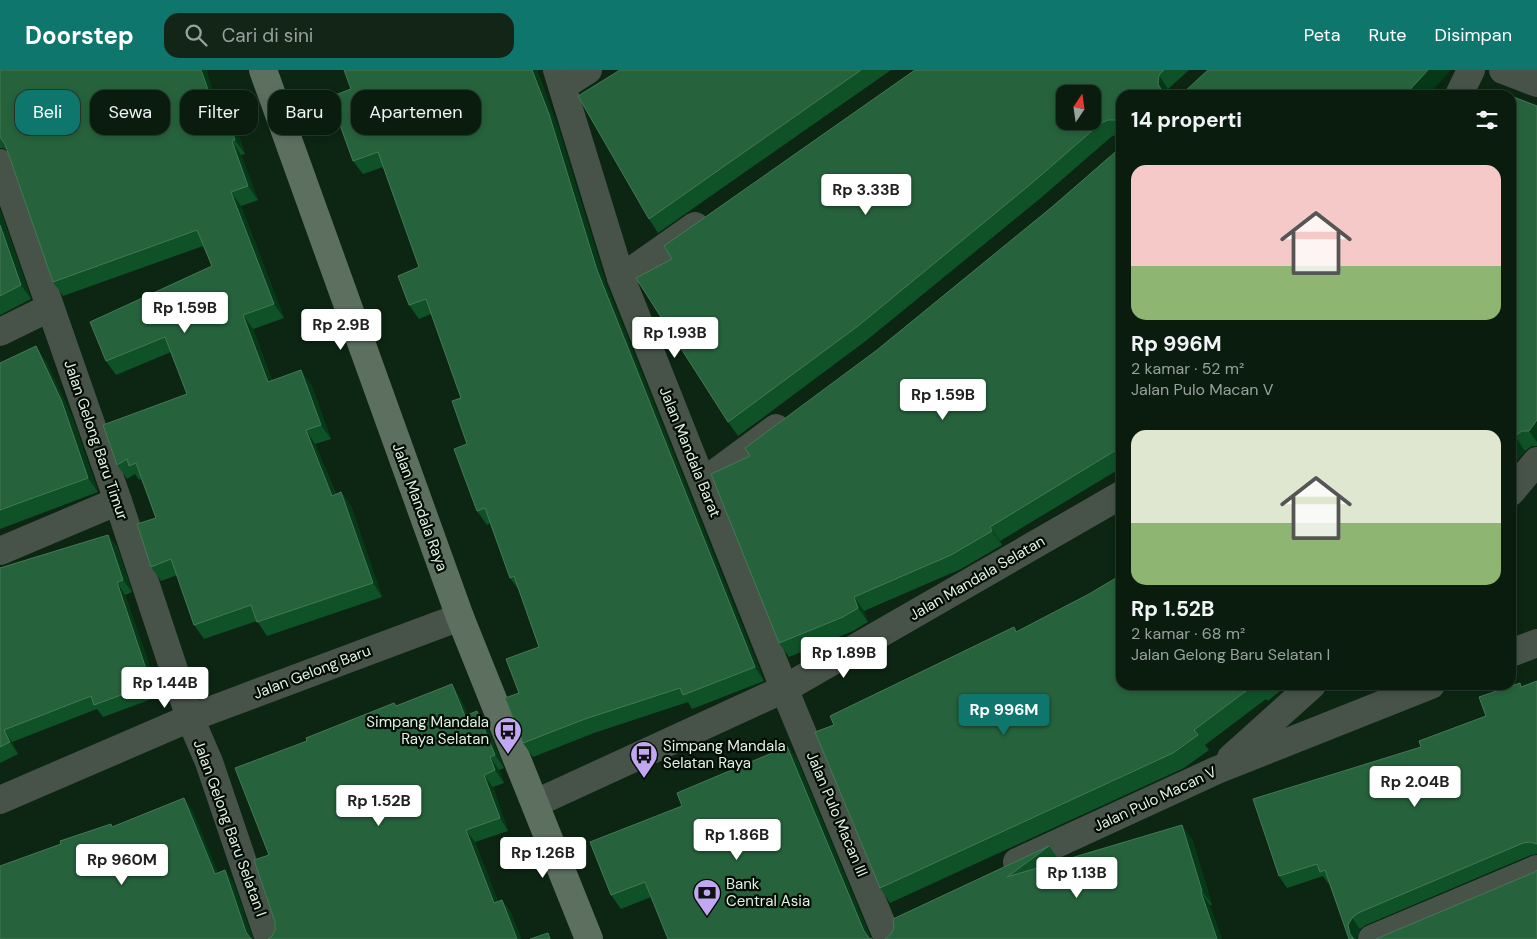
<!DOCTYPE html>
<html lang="id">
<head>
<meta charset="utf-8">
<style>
  :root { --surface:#091c0e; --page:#122517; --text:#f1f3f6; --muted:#99a19e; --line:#293a2e; --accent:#0f766e }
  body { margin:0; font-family:"DM Sans",sans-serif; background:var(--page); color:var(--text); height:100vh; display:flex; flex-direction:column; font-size:19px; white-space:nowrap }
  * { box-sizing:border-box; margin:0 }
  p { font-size:16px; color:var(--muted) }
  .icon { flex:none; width:28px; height:28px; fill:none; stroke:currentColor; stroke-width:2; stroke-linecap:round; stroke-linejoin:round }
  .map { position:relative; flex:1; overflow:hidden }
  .side { position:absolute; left:1116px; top:20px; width:400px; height:600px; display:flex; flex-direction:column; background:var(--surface); border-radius:15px; box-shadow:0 2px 8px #0003,0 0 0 1px var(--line) }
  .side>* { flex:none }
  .hud { position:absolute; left:15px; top:20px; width:475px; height:45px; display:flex; gap:10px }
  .needle { width:32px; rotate:13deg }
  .buttons { position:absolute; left:1056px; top:15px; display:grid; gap:10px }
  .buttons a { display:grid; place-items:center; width:45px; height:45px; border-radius:10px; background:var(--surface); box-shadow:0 2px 8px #0003,0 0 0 1px var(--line); font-size:25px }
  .price { position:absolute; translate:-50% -42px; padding:0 11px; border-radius:5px; background:#fff; color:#222; font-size:16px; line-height:32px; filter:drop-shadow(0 1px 2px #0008) }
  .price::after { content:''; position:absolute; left:50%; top:30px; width:15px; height:11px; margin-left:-8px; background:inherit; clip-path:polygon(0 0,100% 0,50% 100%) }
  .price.selected { background:var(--accent); color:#fff }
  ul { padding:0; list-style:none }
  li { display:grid; align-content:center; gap:10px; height:265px; padding:0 15px }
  li span { display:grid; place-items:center; height:155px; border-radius:15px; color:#555 }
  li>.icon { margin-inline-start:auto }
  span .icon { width:90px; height:90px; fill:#fffc; stroke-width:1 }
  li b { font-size:21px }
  h2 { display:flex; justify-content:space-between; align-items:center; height:60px; padding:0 15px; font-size:21px }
  .tag { padding:0 18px; border-radius:15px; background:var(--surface); box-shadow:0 2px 8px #0003,0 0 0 1px var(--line); font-size:18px; line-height:45px }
  .tag.selected { background:var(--accent); color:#fff }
  header { display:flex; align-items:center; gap:30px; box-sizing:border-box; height:70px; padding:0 25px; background:var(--accent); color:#fff }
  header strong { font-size:24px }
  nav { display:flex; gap:28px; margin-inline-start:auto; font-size:18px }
  .search { width:350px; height:45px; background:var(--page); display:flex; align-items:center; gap:12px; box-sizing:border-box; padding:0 18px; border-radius:15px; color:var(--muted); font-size:19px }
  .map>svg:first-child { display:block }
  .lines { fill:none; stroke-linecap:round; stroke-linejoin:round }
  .street { stroke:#475349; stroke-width:28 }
  .secondary { stroke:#5d7060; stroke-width:28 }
  .wall { fill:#105228 }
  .shaded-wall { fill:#053917 }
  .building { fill:#26633c; stroke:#447956; fill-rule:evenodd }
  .labels { text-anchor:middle; stroke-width:4.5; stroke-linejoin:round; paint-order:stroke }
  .street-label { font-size:15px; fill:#e1f1e3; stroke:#030c05 }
  .poi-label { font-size:15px; fill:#e1f1e3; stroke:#030c05; text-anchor:start }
</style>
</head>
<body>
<header>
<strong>Doorstep</strong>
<div class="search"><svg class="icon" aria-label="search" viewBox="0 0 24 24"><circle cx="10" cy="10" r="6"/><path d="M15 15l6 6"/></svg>Cari di sini</div>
<nav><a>Peta</a><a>Rute</a><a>Disimpan</a></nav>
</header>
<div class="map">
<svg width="1537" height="869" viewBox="0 0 1537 869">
  <rect width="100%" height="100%" fill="#0c2613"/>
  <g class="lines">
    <!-- street -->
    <g class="street">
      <polyline points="557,0 621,208 788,628 888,869"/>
      <polyline points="1503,0 1537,13"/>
      <polyline points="563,16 588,0"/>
      <polyline points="1459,25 1471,0"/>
      <polyline points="0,93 118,431 190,648 209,692 269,869"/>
      <polyline points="621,208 695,156"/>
      <polyline points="0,262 49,238"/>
      <polyline points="703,412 776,358"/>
      <polyline points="1511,422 1537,391"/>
      <polyline points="0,481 118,431"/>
      <polyline points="1511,583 1537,573"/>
      <polyline points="1231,688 1312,615"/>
      <polyline points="0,730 190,648 460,547"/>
      <polyline points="536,733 784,619 1121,425"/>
      <polyline points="1017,792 1217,700 1431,615"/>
      <polyline points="1372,869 1537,799"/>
    </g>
    <!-- secondary -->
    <polyline class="secondary" points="263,0 460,547 589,869"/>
  </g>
  <!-- wall -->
  <g class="wall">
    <polygon points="0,0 206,0 215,27 220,25 230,40 245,84 241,85 258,130 241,136 284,248 253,259 272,310 311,314 331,369 315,374 336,424 341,422 351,436 382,527 267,566 257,551 204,569 194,555 177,505 161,511 151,497 156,448 141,409 139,410 135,404 127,409 117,395 187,324 171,282 116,305 106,291 212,196 203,176 63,226 53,212 7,80 3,78 0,78"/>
    <polygon points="344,0 537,0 558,58 606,214 764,611 692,639 688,632 594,663 533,687 523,673 519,623 539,577 519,520 510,508 490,453 487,455 477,441 467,374 461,328 431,244 419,249 409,235 419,197 383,97 363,104 353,91 351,19"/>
    <polygon points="620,0 891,0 658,163 649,149"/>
    <polygon points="915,0 1189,0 1168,19 1121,25 1121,64 1118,64 1111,67 1042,127 867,270 738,366 728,352 672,189"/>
    <polygon points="1511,26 1537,36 1537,376 1532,376 1525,381 1511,397"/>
    <polygon points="1121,77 1121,398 1000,471 1002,475 961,499 864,541 868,552 853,561 789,587 779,573 750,386 877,280 1052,137"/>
    <polygon points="0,140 31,229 0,245"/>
    <polygon points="46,291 72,347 98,422 0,459 0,293"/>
    <polygon points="108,465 117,477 132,522 125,525 160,626 103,647 97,639 12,672 18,684 0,693 0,498"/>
    <polygon points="1014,557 1017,562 1121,615 1287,615 1268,631 1266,629 1205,675 1209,680 1184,698 890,833 880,818"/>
    <polygon points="1537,611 1537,784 1531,785 1366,855 1360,859 1357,867 1357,869 1349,869 1329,813 1328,813 1323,806 1287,818 1279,806 1421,677 1486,646 1522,617"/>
    <polygon points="460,627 468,645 477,641 486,654 504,698 499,700 504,713 493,717 508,761 475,772 498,832 502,830 511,843 521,869 268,869 272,866 275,860 269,785 307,671 396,636"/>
    <polygon points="786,674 796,688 871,869 651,827 621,839 611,825 772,683"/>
    <polygon points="1192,769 1212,835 885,869 1049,776 1059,790 1055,793"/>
  </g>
  <!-- shaded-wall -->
  <g class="shaded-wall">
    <polygon points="201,0 206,0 221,42 211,28"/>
    <polygon points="532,0 537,0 558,58 606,214 764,611 755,597 597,200"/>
    <polygon points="1428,0 1451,0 1428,25 1405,25"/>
    <polygon points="1159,5 1168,19 1168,25 1164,25 1158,14"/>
    <polygon points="220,25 230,40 245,84 235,70"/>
    <polygon points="232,71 241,85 258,130 248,116"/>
    <polygon points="231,122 241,136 284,248 274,234"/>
    <polygon points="0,140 31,229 21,215 0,155"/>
    <polygon points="243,245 253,259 278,326 268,312"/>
    <polygon points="36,276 46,291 72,347 98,422 88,408"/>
    <polygon points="301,300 311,314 331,369 321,355"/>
    <polygon points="1537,350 1537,372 1529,361"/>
    <polygon points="306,360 315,374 342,440 332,426"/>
    <polygon points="1515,366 1525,381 1511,397 1511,370"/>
    <polygon points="341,422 351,436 382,527 373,513"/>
    <polygon points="990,457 1000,471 1002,475 992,461"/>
    <polygon points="108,465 117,477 132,522 123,510"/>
    <polygon points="117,512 125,525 160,626 151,614"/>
    <polygon points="854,527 864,541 868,552 858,538"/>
    <polygon points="452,614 460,627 474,659 465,646"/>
    <polygon points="477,641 486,654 504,698 495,685"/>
    <polygon points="4,660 12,672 18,684 10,672"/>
    <polygon points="786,674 796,688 871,869 869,869 864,861"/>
    <polygon points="490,687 499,700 504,713 495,700"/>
    <polygon points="484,705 493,717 508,761 500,748"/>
    <polygon points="184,728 193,741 224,817 215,804"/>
    <polygon points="1182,755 1192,769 1212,835 1202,821"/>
    <polygon points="466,760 475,772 503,846 494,833"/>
    <polygon points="225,800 234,813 253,869 251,869 246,862"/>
    <polygon points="1201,822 1210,835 1222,869 1217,869"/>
    <polygon points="502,830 511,843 521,869 517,869"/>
    <polygon points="1352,848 1360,859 1357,867 1357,869 1353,869 1350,864 1348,855"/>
  </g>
  <!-- building -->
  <g class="building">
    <polygon points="0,0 201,0 211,28 220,25 235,70 232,71 248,116 231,122 274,234 243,245 268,312 301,300 321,355 306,360 332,426 341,422 373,513 257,552 251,535 194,555 171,489 151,497 137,454 156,448 136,393 129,396 127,389 117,395 103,355 187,324 165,267 106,291 90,252 212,196 197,160 53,212 5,74 0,67"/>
    <polygon points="344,0 532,0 549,44 597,200 755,597 683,625 680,618 585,649 523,673 505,628 519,623 506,589 539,577 514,506 510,508 485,438 477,441 454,379 467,374 452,331 461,328 426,229 409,235 398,206 419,197 378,82 353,91 330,27 351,19"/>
    <polygon points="620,0 861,0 649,149 578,26"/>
    <path d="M 915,0 L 1164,0 L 1159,5 L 1158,14 L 1162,21 L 1167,25 L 1121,25 L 1121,54 L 1116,50 L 1108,50 L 1101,53 L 1032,113 L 858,256 L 728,352 L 636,208 L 672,189 L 664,176 ZM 1065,24 L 1092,24 L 1092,51 L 1065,51 Z"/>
    <polygon points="1208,0 1428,0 1405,25 1178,25 1183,23"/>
    <polygon points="1511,26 1537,36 1537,350 1529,361 1522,361 1515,366 1511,370"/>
    <polygon points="1121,77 1121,377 990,457 992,461 951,485 854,527 858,538 843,547 779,573 711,404 750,386 745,378 877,280 1052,137"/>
    <polygon points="0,155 21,215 0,226"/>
    <polygon points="36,276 62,332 88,408 0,440 0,293"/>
    <polygon points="108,465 123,510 117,512 151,614 94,635 91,626 4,660 10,672 0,677 0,498"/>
    <polygon points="1121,505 1121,615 1254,615 1194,660 1198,665 1173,683 880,818 815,662 834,655 830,646 1014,557 1016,562 1089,524"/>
    <polygon points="1537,611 1537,774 1530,772 1523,773 1358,843 1352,848 1348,855 1350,864 1354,869 1349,869 1325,800 1320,802 1317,794 1279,806 1253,729 1421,677 1419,671 1486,646 1479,627 1520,613 1521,617"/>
    <polygon points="452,614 465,646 477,641 495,685 490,687 495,700 484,705 500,748 466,760 494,833 502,830 517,869 268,869 272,866 275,860 275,852 254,790 269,785 235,698 307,671 306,668 394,633 396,636"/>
    <polygon points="786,674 864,861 869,868 872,869 668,869 645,812 611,825 590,772 682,736 677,723 772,683 771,680"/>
    <polygon points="184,728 215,804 225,800 246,862 250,868 252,869 0,869 0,796 61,774 60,771 111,754 112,757"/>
    <polygon points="1182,755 1202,821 1201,822 1217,869 885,869 891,864 894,858 893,849 1049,776 1007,807"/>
    <polygon points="1537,800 1537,869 1376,869 1535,802"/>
    <polygon points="548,863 550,869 530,869"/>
  </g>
  <!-- icons -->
  <defs>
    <symbol id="bus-pin" viewBox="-11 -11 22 30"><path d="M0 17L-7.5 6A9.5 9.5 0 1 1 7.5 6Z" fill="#c2a8f3" stroke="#030c05"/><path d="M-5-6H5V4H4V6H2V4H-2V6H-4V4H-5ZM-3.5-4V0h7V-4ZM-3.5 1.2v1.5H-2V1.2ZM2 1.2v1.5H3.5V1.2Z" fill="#111"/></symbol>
    <symbol id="bank-pin" viewBox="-11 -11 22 30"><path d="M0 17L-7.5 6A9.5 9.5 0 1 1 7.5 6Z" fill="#c2a8f3" stroke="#030c05"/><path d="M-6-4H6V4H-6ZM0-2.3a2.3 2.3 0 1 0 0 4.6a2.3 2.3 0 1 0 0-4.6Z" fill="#111"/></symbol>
  </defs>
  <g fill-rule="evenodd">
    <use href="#bus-pin" x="492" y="645" width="32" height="43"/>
    <use href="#bus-pin" x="628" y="669" width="32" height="43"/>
    <use href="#bank-pin" x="691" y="807" width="32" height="43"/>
  </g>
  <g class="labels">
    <!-- street labels -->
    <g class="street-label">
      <text transform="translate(96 370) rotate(71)" y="5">Jalan Gelong Baru Timur</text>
      <text transform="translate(690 382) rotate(68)" y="5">Jalan Mandala Barat</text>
      <text transform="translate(420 437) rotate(70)" y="5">Jalan Mandala Raya</text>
      <text transform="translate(977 508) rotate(-30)" y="5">Jalan Mandala Selatan</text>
      <text transform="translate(312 602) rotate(-21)" y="5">Jalan Gelong Baru</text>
      <text transform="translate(1155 729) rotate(-25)" y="5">Jalan Pulo Macan V</text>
      <text transform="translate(837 744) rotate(67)" y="5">Jalan Pulo Macan III</text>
      <text transform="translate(230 758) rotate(70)" y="5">Jalan Gelong Baru Selatan I</text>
    </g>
    <!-- poi labels -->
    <g class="poi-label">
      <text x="489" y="657" text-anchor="end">Simpang Mandala<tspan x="489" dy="17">Raya Selatan</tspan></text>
      <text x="663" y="681">Simpang Mandala<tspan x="663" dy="17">Selatan Raya</tspan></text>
      <text x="726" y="819">Bank<tspan x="726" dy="17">Central Asia</tspan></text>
    </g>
  </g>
</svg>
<div class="buttons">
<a><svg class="needle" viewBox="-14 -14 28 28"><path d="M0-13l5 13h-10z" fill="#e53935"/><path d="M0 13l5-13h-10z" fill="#99a19e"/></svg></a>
</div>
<b class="price" style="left:866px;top:146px">Rp 3.33B</b>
<b class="price" style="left:185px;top:264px">Rp 1.59B</b>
<b class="price" style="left:341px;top:281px">Rp 2.9B</b>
<b class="price" style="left:675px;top:289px">Rp 1.93B</b>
<b class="price" style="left:943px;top:351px">Rp 1.59B</b>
<b class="price" style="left:844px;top:609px">Rp 1.89B</b>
<b class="price" style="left:165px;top:639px">Rp 1.44B</b>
<b class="price selected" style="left:1004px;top:666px">Rp 996M</b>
<b class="price" style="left:1415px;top:738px">Rp 2.04B</b>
<b class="price" style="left:379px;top:757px">Rp 1.52B</b>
<b class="price" style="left:737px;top:791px">Rp 1.86B</b>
<b class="price" style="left:543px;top:809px">Rp 1.26B</b>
<b class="price" style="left:122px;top:816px">Rp 960M</b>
<b class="price" style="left:1077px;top:829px">Rp 1.13B</b>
<div class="hud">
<a class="tag selected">Beli</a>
<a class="tag">Sewa</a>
<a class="tag">Filter</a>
<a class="tag">Baru</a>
<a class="tag">Apartemen</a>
</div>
<section class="side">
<h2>14 properti<svg class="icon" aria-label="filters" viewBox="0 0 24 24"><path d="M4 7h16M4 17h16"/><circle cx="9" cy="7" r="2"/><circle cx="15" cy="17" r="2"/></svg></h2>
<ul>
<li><span style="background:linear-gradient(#f6c9c9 65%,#8fb573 0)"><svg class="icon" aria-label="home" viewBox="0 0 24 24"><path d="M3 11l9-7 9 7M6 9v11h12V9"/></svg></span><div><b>Rp 996M</b><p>2 kamar · 52 m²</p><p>Jalan Pulo Macan V</p></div></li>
<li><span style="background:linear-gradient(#dfe7d0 60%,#8fb573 0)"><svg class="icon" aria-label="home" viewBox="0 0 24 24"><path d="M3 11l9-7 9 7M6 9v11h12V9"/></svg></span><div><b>Rp 1.52B</b><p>2 kamar · 68 m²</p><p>Jalan Gelong Baru Selatan I</p></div></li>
</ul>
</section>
</div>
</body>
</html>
